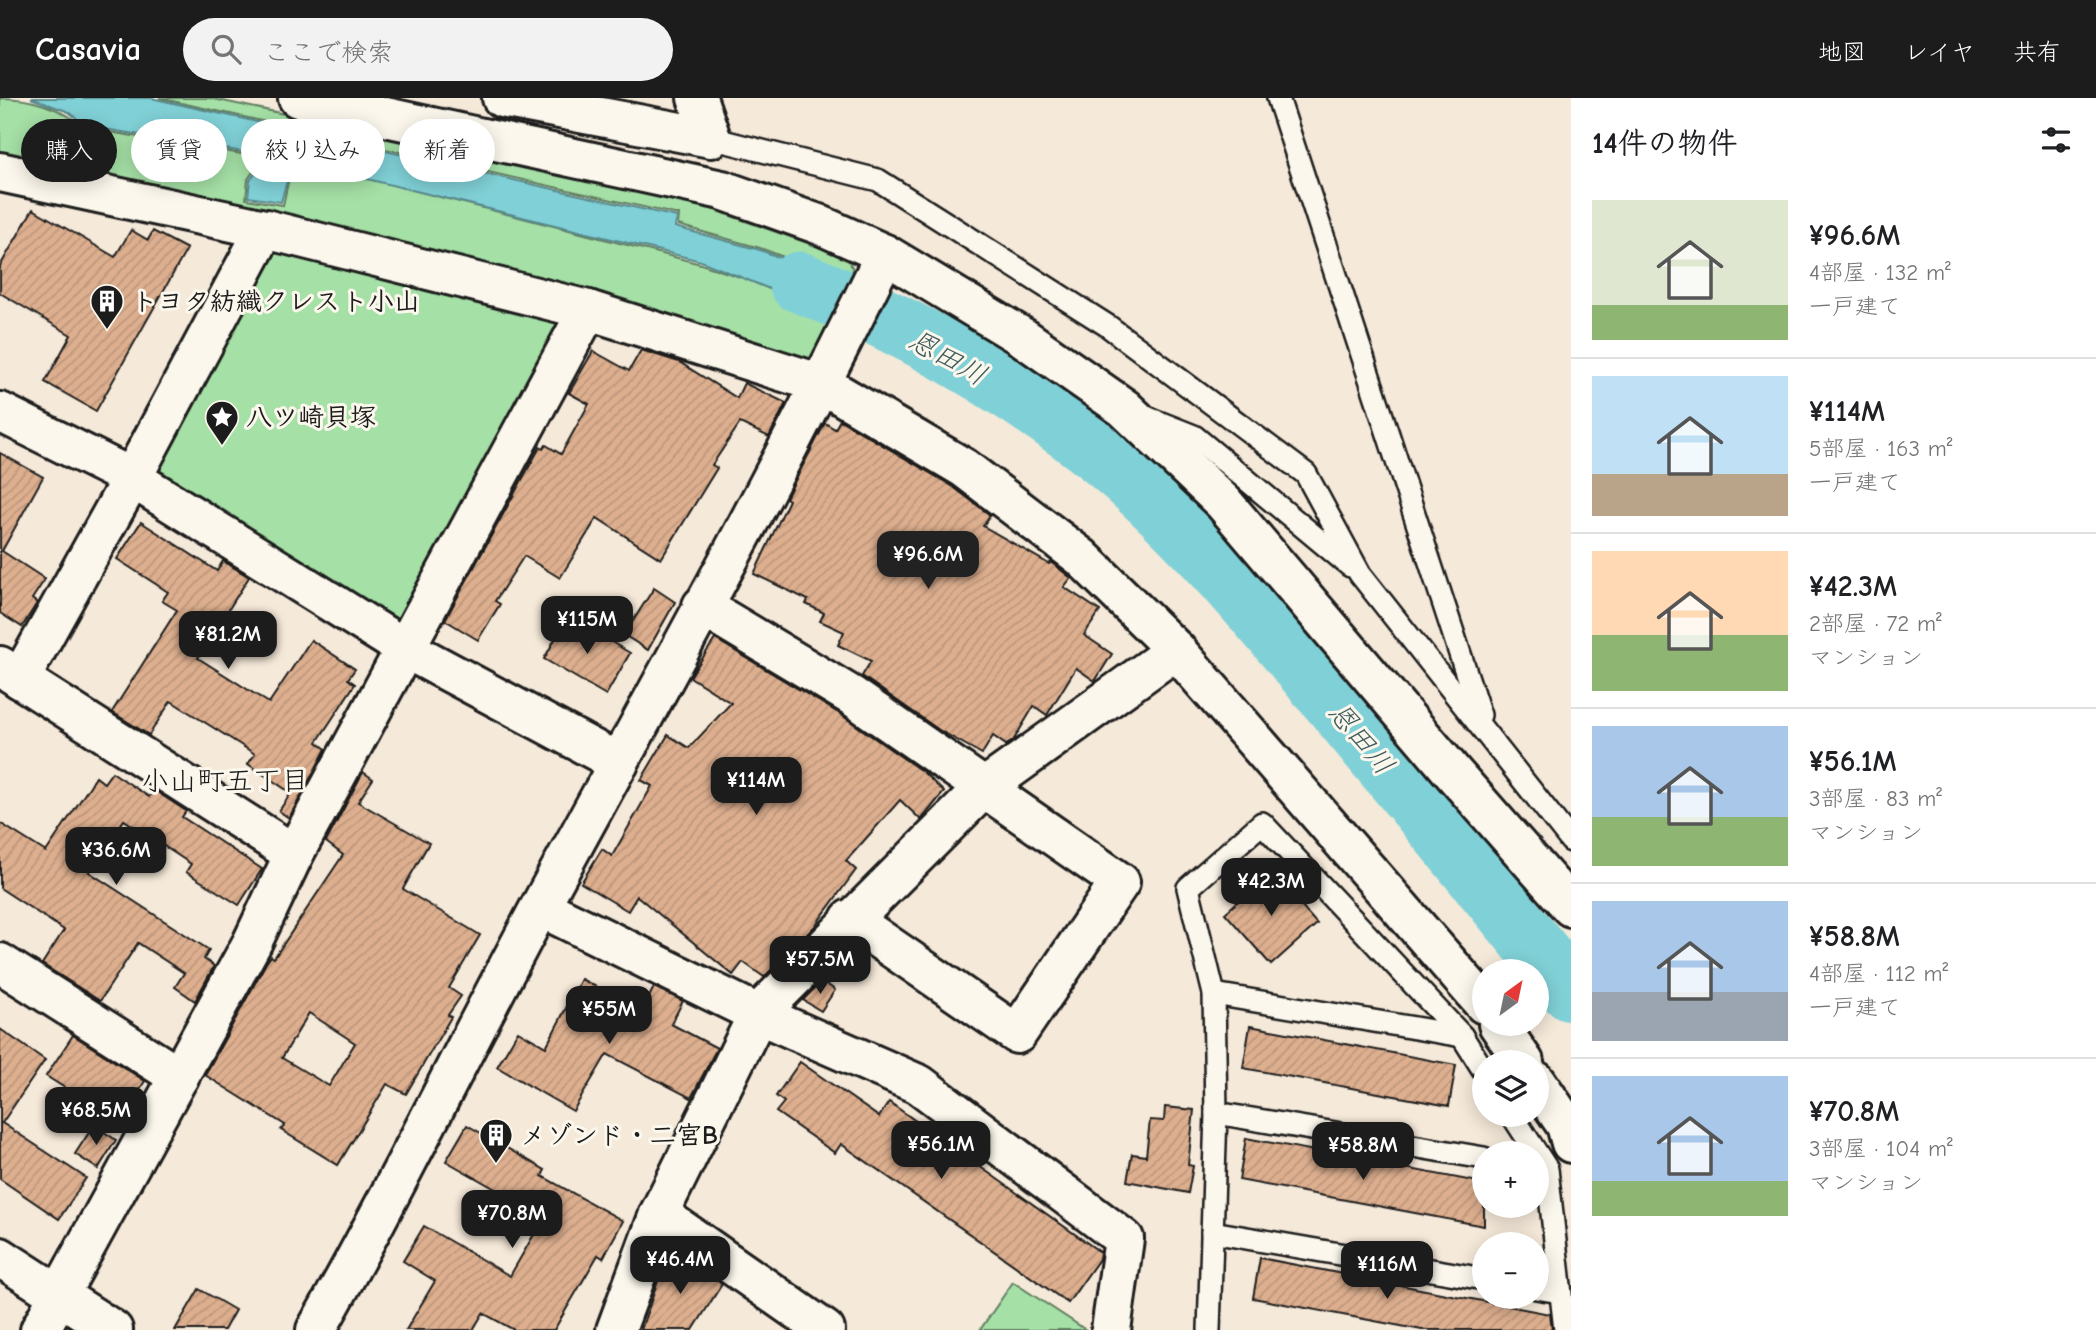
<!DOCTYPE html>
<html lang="ja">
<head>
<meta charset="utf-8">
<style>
  :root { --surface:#fff; --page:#f2f2f2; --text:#202124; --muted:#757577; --line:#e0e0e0; --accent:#1c1c1c }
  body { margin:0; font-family:"Comic Neue","Klee One",sans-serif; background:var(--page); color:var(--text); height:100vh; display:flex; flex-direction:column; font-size:26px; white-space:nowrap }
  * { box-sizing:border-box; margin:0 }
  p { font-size:23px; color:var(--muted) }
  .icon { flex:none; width:38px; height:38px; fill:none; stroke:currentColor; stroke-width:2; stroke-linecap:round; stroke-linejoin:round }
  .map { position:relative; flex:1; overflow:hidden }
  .side { display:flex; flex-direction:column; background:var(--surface); width:525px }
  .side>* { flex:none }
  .hud { position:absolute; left:21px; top:21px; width:665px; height:63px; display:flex; gap:14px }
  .needle { width:46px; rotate:33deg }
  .buttons { position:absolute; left:1472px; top:861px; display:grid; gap:14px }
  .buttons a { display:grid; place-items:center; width:77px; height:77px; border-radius:50%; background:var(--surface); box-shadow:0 4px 18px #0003; font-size:35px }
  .price { position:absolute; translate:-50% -60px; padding:0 16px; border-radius:14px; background:var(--accent); color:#fff; font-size:23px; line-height:46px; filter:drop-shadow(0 2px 4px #0008) }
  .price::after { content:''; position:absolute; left:50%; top:42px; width:21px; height:16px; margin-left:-10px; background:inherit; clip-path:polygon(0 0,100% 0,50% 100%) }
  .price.selected { background:#222; color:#fff }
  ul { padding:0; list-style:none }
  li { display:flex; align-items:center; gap:21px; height:175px; padding:0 21px }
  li+li { border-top:2px solid var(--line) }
  li span { display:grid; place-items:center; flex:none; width:196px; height:140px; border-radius:0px; color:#555 }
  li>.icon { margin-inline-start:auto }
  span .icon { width:84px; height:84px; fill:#fffc; stroke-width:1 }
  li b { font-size:30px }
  h2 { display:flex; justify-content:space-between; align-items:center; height:84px; padding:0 21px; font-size:30px }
  .pill { padding:0 24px; border-radius:32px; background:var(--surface); box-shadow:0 4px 18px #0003; font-size:24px; line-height:63px }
  .pill.selected { background:var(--accent); color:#fff }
  header { display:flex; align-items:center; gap:42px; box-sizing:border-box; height:98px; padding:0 35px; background:var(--accent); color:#fff }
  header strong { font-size:33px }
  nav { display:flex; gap:38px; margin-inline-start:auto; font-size:24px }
  .search { width:490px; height:63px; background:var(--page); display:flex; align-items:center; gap:18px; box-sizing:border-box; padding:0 24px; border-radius:38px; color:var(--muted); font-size:26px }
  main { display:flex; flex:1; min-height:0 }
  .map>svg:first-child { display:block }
  .green { fill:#a5e0a6; stroke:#607e61; stroke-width:2 }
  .water { fill:#80d1d7; stroke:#58898c; stroke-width:2 }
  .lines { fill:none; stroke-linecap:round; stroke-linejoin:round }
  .river { stroke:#80d1d7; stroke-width:61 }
  .building { fill:url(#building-hatch); stroke:#1c1c1c; stroke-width:2; fill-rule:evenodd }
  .service-casing { stroke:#1c1c1c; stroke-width:26 }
  .minor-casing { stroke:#1c1c1c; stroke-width:44 }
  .service { stroke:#fbf7ec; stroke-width:21 }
  .minor { stroke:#fbf7ec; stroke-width:38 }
  .labels { text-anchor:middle; stroke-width:6; stroke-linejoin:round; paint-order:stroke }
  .poi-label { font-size:26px; font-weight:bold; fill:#1c1c1c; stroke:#fbf7ec; text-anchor:start }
  .water-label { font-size:28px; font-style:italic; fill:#3f5b5d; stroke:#fbf7ec }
  .neighbourhood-label { font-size:28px; fill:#1c1c1c; stroke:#fbf7ec }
</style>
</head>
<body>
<header>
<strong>Casavia</strong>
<div class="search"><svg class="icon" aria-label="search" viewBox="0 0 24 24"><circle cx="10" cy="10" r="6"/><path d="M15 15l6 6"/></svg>ここで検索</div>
<nav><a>地図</a><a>レイヤ</a><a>共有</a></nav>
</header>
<main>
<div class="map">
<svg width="1571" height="1232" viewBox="0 0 1571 1232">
  <defs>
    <pattern id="building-hatch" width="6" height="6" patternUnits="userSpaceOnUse" patternTransform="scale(1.75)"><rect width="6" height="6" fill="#ddaf8f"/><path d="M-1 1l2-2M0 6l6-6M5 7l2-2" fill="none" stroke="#bd967b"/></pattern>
  </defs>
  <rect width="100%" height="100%" fill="#f5e9d9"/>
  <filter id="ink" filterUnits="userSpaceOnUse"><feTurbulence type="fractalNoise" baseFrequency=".0143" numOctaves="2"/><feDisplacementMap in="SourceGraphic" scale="14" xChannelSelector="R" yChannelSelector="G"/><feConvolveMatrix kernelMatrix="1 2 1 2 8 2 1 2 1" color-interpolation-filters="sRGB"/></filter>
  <g filter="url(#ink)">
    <!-- green -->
    <g class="green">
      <path d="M 0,0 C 32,0 60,9 85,30 L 254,58 L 257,68 L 248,81 L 246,101 L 283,107 L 289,80 L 311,69 L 355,77 L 701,166 L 746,181 L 834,219 L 814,262 L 789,259 L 0,61 Z"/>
      <polygon points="159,0 209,0 680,100 847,159 853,171 847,183 760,150 678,127 679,117"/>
      <polygon points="275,153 563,222 400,528 152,373"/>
      <polygon points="1013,1184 1086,1232 980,1232"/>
    </g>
    <!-- water -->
    <polygon class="water" points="31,0 151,0 677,119 675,129 760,152 846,185 834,217 701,163 310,67 288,79 281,104 248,99 250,82 260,68 255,56 86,28 69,14"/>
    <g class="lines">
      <!-- river -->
      <path class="river" d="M 799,184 C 896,221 991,275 1074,336 C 1174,410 1254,510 1333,604 C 1413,700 1492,796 1571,893"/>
    </g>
    <!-- building -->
    <g class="building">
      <polygon points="33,111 115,159 131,132 148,142 153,133 187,151 96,313 45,284 71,237 0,195 0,168"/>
      <polygon points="641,252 679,264 737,300 744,285 786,305 769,339 740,325 712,367 717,370 661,461 597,420 560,480 524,458 495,503 500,506 478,542 445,522 540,349 543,351 546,347 561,356 589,306 569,295 593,253 629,273"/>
      <polygon points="840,322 952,388 990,417 983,428 1049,466 1051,464 1071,480 1064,489 1100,513 1084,537 1112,556 1095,583 1076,570 1047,617 1034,608 1013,643 1006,647 993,638 982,656 939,632 862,578 871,563 838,547 844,534 820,523 824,515 806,506 808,502 754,476 789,402 786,400 825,325 835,331"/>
      <polygon points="0,355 43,379 2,453 45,481 32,501 37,505 22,529 0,515"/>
      <polygon points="141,424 217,473 223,463 249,479 198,560 269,605 311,542 355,571 348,581 355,586 317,644 326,651 289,720 279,713 291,695 248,666 255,656 171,603 149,637 112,614 177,512 162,503 168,494 117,461"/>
      <polygon points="654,490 675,504 648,552 624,537"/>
      <polygon points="568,518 630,555 606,597 544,561"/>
      <polygon points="715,541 840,616 923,674 944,694 921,722 900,702 846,763 856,772 814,829 764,879 743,864 733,877 637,798 628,813 581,785 602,751 612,758 652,688 641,682 668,637 689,650 731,605 690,579"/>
      <polygon points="112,674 149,699 154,692 186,713 182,719 262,771 239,807 186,774 191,766 124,722 89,774 209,852 204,861 214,868 195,903 175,889 184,875 138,845 100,903 42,866 64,832 0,790 0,725 46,754 96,679 104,685"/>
      <path d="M 363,674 L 373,681 L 358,704 L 429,745 L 403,791 L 480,837 L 449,890 L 461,898 L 448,917 L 451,919 L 406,996 L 387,986 L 338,1067 L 281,1032 L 285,1027 L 205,977 L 266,865 L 271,858 L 274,860 L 343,757 L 326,744 ZM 309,915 L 355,945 L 329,988 L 282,960 Z"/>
      <polygon points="1271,774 1317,826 1271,867 1225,815"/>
      <polygon points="581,881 642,913 654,889 683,903 671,926 717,950 691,1000 607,956 573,1013 497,969 518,933 546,949"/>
      <polygon points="822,883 835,892 821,913 803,902"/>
      <polygon points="1250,928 1456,967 1449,1008 1243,970"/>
      <polygon points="0,931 45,962 2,1025 86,1080 59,1121 0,1081"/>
      <polygon points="73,937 145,983 119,1024 46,978"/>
      <polygon points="800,964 879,1019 889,1004 1100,1154 1099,1161 1068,1205 841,1046 835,1055 776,1014 784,1004 776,998"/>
      <polygon points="1165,1009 1194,1012 1188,1067 1193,1068 1188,1095 1127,1083 1132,1056 1146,1058 1150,1022 1164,1023"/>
      <polygon points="94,1027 116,1042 98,1071 75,1056"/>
      <polygon points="467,1027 545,1072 542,1078 623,1123 603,1160 598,1157 554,1232 514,1232 483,1215 473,1232 406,1232 435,1183 403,1163 424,1128 510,1178 540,1126 537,1124 541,1117 446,1063"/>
      <polygon points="1246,1040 1484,1085 1484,1128 1239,1082"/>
      <polygon points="674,1153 722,1186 693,1232 641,1232 662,1172"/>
      <polygon points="1260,1160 1550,1216 1552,1232 1422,1232 1253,1200"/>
      <polygon points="199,1191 235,1212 224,1232 175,1232"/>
    </g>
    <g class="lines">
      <defs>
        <g id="service">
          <polyline points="1278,0 1480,617"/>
          <polyline points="711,40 878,82 1108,228 1306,376 1360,476 1571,743"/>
          <polyline points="1146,319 1194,338 1350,468"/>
          <polyline points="1214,896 1462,938"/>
          <polyline points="1216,1015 1484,1060"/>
          <polyline points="1512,1017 1547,1071 1565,1232"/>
          <polyline points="1212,1134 1484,1181"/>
          <polyline points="1536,1190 1560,1194"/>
          <polyline points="1209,1232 1216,1015 1214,896 1188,790 1262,725 1462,938 1484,973"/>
        </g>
        <g id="minor">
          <polyline points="298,0 722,92 818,126 885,156 1024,240 1124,310 1223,404 1454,676 1571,809"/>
          <polyline points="502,0 711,40 697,0"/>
          <polyline points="0,74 265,131 588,212 822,286 964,370 1081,459 1176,552 1484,906"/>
          <polyline points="0,314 132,380 406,551 619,665"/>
          <polyline points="702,508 852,598 1120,784 1017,936 850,821"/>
          <polyline points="0,568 294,756"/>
          <polyline points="20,581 132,380 265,131"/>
          <polyline points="540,809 758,916 920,987 1124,1141 1111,1232"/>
          <polyline points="0,865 179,979"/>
          <polyline points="1498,926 1524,964"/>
          <polyline points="1536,983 1566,1027 1571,1045"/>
          <polyline points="659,1116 825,1232"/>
          <polyline points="0,1159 113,1232"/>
          <polyline points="40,1232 252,845 294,756 588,212"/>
          <path d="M 316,1232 C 396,1092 465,947 542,805 C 659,590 779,376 885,156"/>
          <polyline points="616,1232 659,1116 758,916 984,690 1176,552"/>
        </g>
      </defs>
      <!-- service casing -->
      <use href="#service" class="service-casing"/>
      <!-- minor casing -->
      <use href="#minor" class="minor-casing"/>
      <!-- service -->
      <use href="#service" class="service"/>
      <!-- minor -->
      <use href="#minor" class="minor"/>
    </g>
  </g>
  <!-- icons -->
  <defs>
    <symbol id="building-pin" viewBox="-11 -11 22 30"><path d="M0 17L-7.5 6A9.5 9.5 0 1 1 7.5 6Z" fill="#1c1c1c" stroke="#fbf7ec"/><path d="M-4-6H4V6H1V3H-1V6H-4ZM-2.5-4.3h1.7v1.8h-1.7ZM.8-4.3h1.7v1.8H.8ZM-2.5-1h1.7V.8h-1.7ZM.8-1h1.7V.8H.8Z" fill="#fff"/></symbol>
    <symbol id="sight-pin" viewBox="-11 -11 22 30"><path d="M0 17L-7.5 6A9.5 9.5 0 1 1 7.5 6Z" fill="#1c1c1c" stroke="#fbf7ec"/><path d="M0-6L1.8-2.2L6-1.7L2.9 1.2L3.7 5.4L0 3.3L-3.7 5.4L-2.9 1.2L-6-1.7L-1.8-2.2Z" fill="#fff"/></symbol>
  </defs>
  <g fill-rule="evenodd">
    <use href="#building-pin" x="88" y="184" width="38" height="52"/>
    <use href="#sight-pin" x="203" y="300" width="38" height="52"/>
    <use href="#building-pin" x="477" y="1018" width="38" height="52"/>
  </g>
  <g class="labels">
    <!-- poi labels -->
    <g class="poi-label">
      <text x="132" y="212">トヨタ紡織クレスト小山</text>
      <text x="246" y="328">八ツ崎貝塚</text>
      <text x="520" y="1046">メゾンド・二宮B</text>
    </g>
    <!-- water labels -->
    <g class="water-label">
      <text transform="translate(948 259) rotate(29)" y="10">恩田川</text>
      <text transform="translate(1362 640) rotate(50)" y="10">恩田川</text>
    </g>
    <!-- neighbourhood labels -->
    <g class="neighbourhood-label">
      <text x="225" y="692">小山町五丁目</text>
    </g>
  </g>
</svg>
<div class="buttons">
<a><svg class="needle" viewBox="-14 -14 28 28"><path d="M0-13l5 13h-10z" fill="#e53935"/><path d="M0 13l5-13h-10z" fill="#757577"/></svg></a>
<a><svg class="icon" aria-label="layers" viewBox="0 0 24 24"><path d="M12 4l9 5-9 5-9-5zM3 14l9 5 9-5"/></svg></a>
<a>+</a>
<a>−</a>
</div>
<b class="price selected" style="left:928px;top:493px">¥96.6M</b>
<b class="price" style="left:587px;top:558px">¥115M</b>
<b class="price" style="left:228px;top:573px">¥81.2M</b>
<b class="price" style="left:756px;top:719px">¥114M</b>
<b class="price" style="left:116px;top:789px">¥36.6M</b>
<b class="price" style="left:1271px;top:820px">¥42.3M</b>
<b class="price" style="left:820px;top:898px">¥57.5M</b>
<b class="price" style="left:609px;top:948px">¥55M</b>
<b class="price" style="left:96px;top:1049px">¥68.5M</b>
<b class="price" style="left:941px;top:1083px">¥56.1M</b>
<b class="price" style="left:1363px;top:1084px">¥58.8M</b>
<b class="price" style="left:512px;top:1152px">¥70.8M</b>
<b class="price" style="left:680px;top:1198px">¥46.4M</b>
<b class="price" style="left:1387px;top:1203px">¥116M</b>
<div class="hud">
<a class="pill selected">購入</a>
<a class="pill">賃貸</a>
<a class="pill">絞り込み</a>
<a class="pill">新着</a>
</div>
</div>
<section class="side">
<h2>14件の物件<svg class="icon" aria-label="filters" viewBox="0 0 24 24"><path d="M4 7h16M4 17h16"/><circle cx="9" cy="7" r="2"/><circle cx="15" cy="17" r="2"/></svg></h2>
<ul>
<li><span style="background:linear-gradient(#dfe7d0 75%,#8fb573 0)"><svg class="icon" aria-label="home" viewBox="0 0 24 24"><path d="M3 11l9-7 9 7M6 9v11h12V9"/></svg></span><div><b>¥96.6M</b><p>4部屋 · 132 m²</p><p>一戸建て</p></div></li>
<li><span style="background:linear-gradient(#bfe0f5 70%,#b9a48a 0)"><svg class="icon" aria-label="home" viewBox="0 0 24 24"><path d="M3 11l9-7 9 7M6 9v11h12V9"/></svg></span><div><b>¥114M</b><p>5部屋 · 163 m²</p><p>一戸建て</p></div></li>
<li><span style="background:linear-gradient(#ffd9b3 60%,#8fb573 0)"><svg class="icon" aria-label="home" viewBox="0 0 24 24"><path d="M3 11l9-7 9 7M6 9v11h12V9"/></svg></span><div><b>¥42.3M</b><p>2部屋 · 72 m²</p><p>マンション</p></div></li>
<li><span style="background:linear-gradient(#a9c7e8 65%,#8fb573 0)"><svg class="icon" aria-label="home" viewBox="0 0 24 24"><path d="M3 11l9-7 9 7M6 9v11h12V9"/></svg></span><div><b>¥56.1M</b><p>3部屋 · 83 m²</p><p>マンション</p></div></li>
<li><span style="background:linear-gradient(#a9c7e8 65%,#9aa5b1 0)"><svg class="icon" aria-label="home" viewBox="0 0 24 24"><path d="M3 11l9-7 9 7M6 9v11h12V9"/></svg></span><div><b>¥58.8M</b><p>4部屋 · 112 m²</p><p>一戸建て</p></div></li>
<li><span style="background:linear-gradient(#a9c7e8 75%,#8fb573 0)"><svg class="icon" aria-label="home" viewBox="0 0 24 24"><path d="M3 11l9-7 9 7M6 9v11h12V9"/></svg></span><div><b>¥70.8M</b><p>3部屋 · 104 m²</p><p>マンション</p></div></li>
</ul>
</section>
</main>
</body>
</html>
